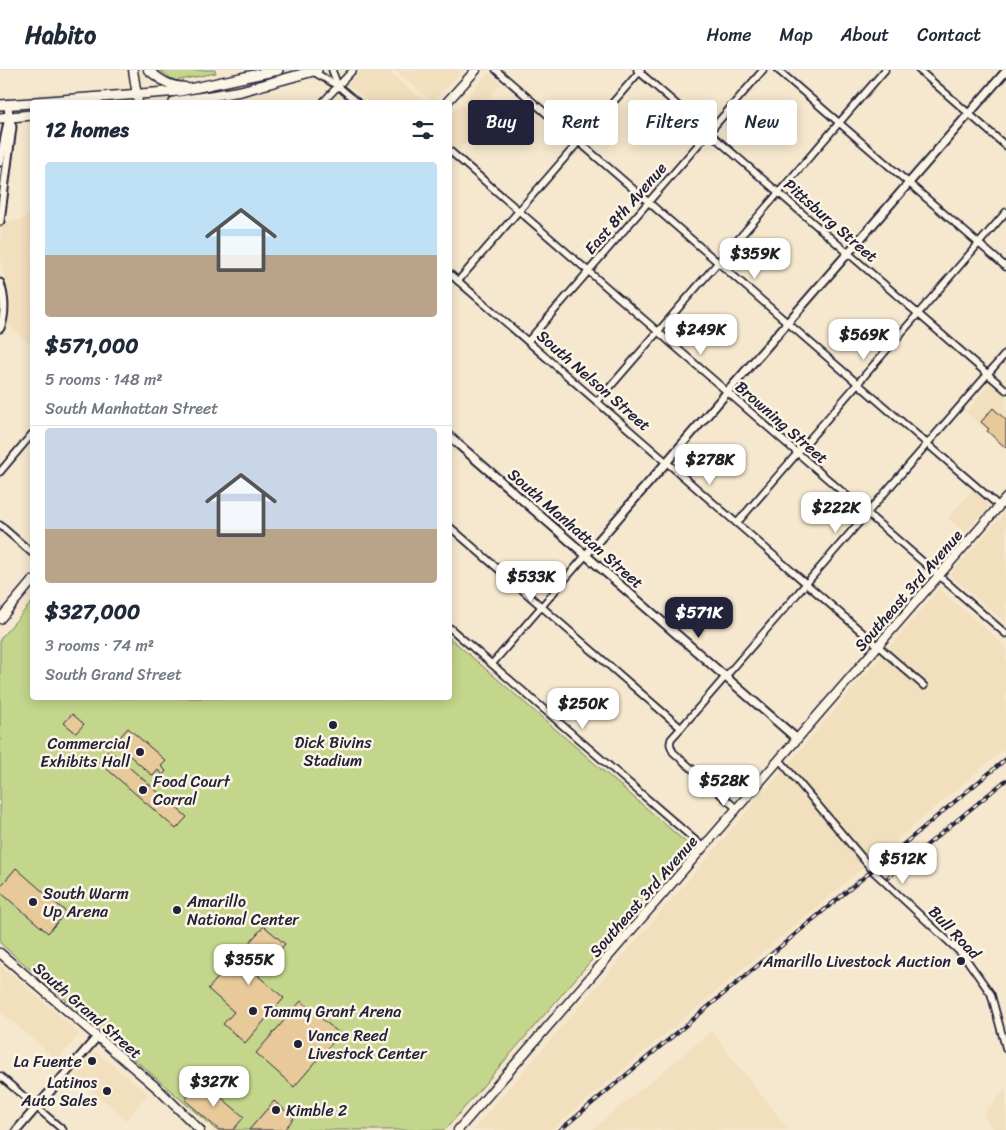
<!DOCTYPE html>
<html lang="en">
<head>
<meta charset="utf-8">
<style>
  :root { --surface:#fff; --page:#f2f2f3; --text:#1f2937; --muted:#747a83; --line:#e0e1e3; --accent:#22223b }
  body { margin:0; font-family:Sriracha,sans-serif; background:var(--page); color:var(--text); height:100vh; display:flex; flex-direction:column; font-size:19px; white-space:nowrap }
  * { box-sizing:border-box; margin:0 }
  p { font-size:16px; color:var(--muted) }
  .icon { flex:none; width:28px; height:28px; fill:none; stroke:currentColor; stroke-width:2; stroke-linecap:round; stroke-linejoin:round }
  .map { position:relative; flex:1; overflow:hidden }
  .details { position:absolute; left:30px; top:30px; width:422px; height:600px; display:flex; flex-direction:column; background:var(--surface); border-radius:5px; box-shadow:0 2px 12px #0003 }
  .details>* { flex:none }
  .banner { position:absolute; left:468px; top:30px; width:462px; height:45px; display:flex; gap:10px }
  .price { position:absolute; translate:-50% -42px; padding:0 11px; border-radius:10px; background:#fff; color:#222; font-size:16px; line-height:32px; filter:drop-shadow(0 1px 2px #0008) }
  .price::after { content:''; position:absolute; left:50%; top:30px; width:15px; height:11px; margin-left:-8px; background:inherit; clip-path:polygon(0 0,100% 0,50% 100%) }
  .price.current { background:var(--accent); color:#fff }
  ul { padding:0; list-style:none }
  li { display:grid; align-content:center; gap:10px; height:265px; padding:0 15px }
  li+li { border-top:1px solid var(--line) }
  li span { display:grid; place-items:center; height:155px; border-radius:5px; color:#555 }
  li>.icon { margin-inline-start:auto }
  span .icon { width:90px; height:90px; fill:#fffc; stroke-width:1 }
  li b { font-size:21px }
  h2 { display:flex; justify-content:space-between; align-items:center; height:60px; padding:0 15px; font-size:21px }
  .tag { padding:0 18px; border-radius:5px; background:var(--surface); box-shadow:0 2px 12px #0003; font-size:18px; line-height:45px }
  .tag.current { background:var(--accent); color:#fff }
  header { display:flex; align-items:center; gap:30px; box-sizing:border-box; height:70px; padding:0 25px; background:var(--surface); border-bottom:1px solid var(--line) }
  header strong { font-size:24px }
  nav { display:flex; gap:28px; margin-inline-start:auto; font-size:18px }
  .map>svg:first-child { display:block }
  .built { fill:#f2dfbe }
  .green { fill:#c3d68b; stroke:#727c63 }
  .building { fill:#e7c99a; stroke:#22223b }
  .lines { fill:none; stroke-linecap:round; stroke-linejoin:round }
  .minor-casing { stroke:#22223b; stroke-width:9 }
  .tertiary-casing { stroke:#22223b; stroke-width:11 }
  .secondary-casing { stroke:#22223b; stroke-width:11 }
  .primary-casing { stroke:#22223b; stroke-width:12 }
  .minor { stroke:#fcf5e5; stroke-width:5.5 }
  .tertiary { stroke:#fcf5e5; stroke-width:7 }
  .secondary { stroke:#fcf5e5; stroke-width:8 }
  .primary { stroke:#fcf5e5; stroke-width:9 }
  .rail-casing { stroke:#22223b; stroke-width:4 }
  .rail { stroke:#fcf5e5; stroke-width:2; stroke-dasharray:5.5; stroke-linecap:butt }
  .poi-dot { fill:#22223b; stroke:#fcf5e5; stroke-width:2 }
  .labels { text-anchor:middle; stroke-width:5; stroke-linejoin:round; paint-order:stroke }
  .street-label { font-size:16px; fill:#22223b; stroke:#fcf5e5 }
  .poi-label { font-size:16px; fill:#22223b; stroke:#fcf5e5; text-anchor:start }
</style>
</head>
<body>
<header>
<strong>Habito</strong>
<nav><a>Home</a><a>Map</a><a>About</a><a>Contact</a></nav>
</header>
<div class="map">
<svg width="1006" height="1060" viewBox="0 0 1006 1060">
  <rect width="100%" height="100%" fill="#f6e8ce"/>
  <filter id="ink" filterUnits="userSpaceOnUse"><feTurbulence type="fractalNoise" baseFrequency=".02" numOctaves="2"/><feDisplacementMap in="SourceGraphic" scale="10" xChannelSelector="R" yChannelSelector="G"/><feConvolveMatrix kernelMatrix="1 2 1 2 8 2 1 2 1" color-interpolation-filters="sRGB"/></filter>
  <g filter="url(#ink)">
    <!-- built -->
    <g class="built">
      <polygon points="361,0 387,0 425,32 369,32 348,15"/>
      <polygon points="395,0 463,0 433,32"/>
      <polygon points="488,3 501,13 478,40 465,30"/>
      <polygon points="461,33 483,53 458,81 450,74 450,46"/>
      <polygon points="32,142 32,277 8,255 12,237 8,216 2,200 0,181 2,152 21,150"/>
      <polygon points="990,313 1006,326 1006,378 966,342"/>
      <polygon points="972,420 988,434 988,437 965,463 948,448"/>
      <polygon points="1006,441 1006,553 950,505"/>
      <polygon points="939,519 1006,576 1006,678 551,1060 473,1060"/>
      <polygon points="0,894 80,964 57,990 0,941"/>
      <polygon points="711,961 789,1060 592,1060"/>
      <polygon points="95,981 148,1024 126,1050 74,1005"/>
      <polygon points="1006,1019 1006,1060 994,1060 983,1044"/>
    </g>
    <!-- green -->
    <g class="green">
      <polygon points="159,0 215,0 216,3 175,11"/>
      <polygon points="32,532 32,628 450,628 450,568 690,776 445,1060 216,1060 0,873 0,569"/>
    </g>
    <!-- building -->
    <g class="building">
      <polygon points="993,338 1006,350 1006,378 987,361 989,359 981,352"/>
      <polygon points="72,644 84,654 76,663 64,653"/>
      <polygon points="128,658 166,691 161,696 166,701 163,705 158,700 153,706 115,673"/>
      <polygon points="109,680 187,747 176,759 99,692"/>
      <polygon points="16,798 66,842 48,863 0,822 0,817"/>
      <polygon points="264,856 285,874 258,906 284,928 245,973 223,954 234,942 208,919"/>
      <polygon points="301,931 340,964 294,1017 256,983"/>
      <polygon points="202,1011 244,1047 233,1060 219,1060 185,1030"/>
      <polygon points="274,1031 294,1048 284,1060 249,1060"/>
    </g>
    <g class="lines">
      <defs>
        <g id="minor">
          <polyline points="332,0 338,16"/>
          <polyline points="496,0 999,436"/>
          <polyline points="637,0 1006,320"/>
          <polyline points="778,0 1006,197"/>
          <polyline points="919,0 1006,76"/>
          <polyline points="312,1 338,16 357,32"/>
          <polyline points="323,32 353,0"/>
          <polyline points="450,81 1006,564"/>
          <polyline points="450,204 924,616"/>
          <polyline points="458,211 641,0"/>
          <polyline points="528,271 763,0"/>
          <polyline points="597,332 885,0"/>
          <polyline points="0,402 32,364"/>
          <polyline points="737,453 1006,142"/>
          <polyline points="0,455 32,483"/>
          <polyline points="450,457 681,658 671,669 670,674 673,682 737,739"/>
          <polyline points="450,558 703,777"/>
          <polyline points="492,594 586,485"/>
          <polyline points="681,658 1006,283"/>
          <polyline points="779,689 875,803 964,886 991,924 1006,979"/>
          <polyline points="0,1006 63,1060"/>
        </g>
        <g id="tertiary">
          <polyline points="0,92 9,47 8,34"/>
          <polyline points="0,151 12,57 9,47"/>
          <path d="M 0,213 C 5,229 6,243 0,258"/>
          <polyline points="450,367 797,669"/>
          <polyline points="586,485 1006,1"/>
          <polyline points="17,1060 97,967"/>
        </g>
        <g id="secondary">
          <polyline points="133,0 138,32"/>
          <path d="M 148,0 C 161,10 168,16 185,17"/>
          <polyline points="447,32 476,0"/>
          <polyline points="0,549 32,511"/>
          <polyline points="0,883 157,1018 200,1060"/>
          <polyline points="458,1060 1006,428"/>
        </g>
        <g id="primary">
          <polyline points="35,32 180,21 278,0"/>
          <polyline points="174,32 241,21 317,0"/>
          <polyline points="0,35 32,33"/>
          <polyline points="0,48 32,45"/>
        </g>
      </defs>
      <!-- minor casing -->
      <use href="#minor" class="minor-casing"/>
      <!-- tertiary casing -->
      <use href="#tertiary" class="tertiary-casing"/>
      <!-- secondary casing -->
      <use href="#secondary" class="secondary-casing"/>
      <!-- primary casing -->
      <use href="#primary" class="primary-casing"/>
      <!-- minor -->
      <use href="#minor" class="minor"/>
      <!-- tertiary -->
      <use href="#tertiary" class="tertiary"/>
      <!-- secondary -->
      <use href="#secondary" class="secondary"/>
      <!-- primary -->
      <use href="#primary" class="primary"/>
      <defs>
        <g id="rail">
          <polyline points="888,807 1006,710"/>
          <polyline points="560,1060 1006,689"/>
        </g>
      </defs>
      <!-- rail casing -->
      <use href="#rail" class="rail-casing"/>
      <!-- rail -->
      <use href="#rail" class="rail"/>
    </g>
  </g>
  <!-- markers -->
  <g class="poi-dot">
    <circle cx="333" cy="655" r="5"/>
    <circle cx="140" cy="682" r="5"/>
    <circle cx="143" cy="720" r="5"/>
    <circle cx="33" cy="832" r="5"/>
    <circle cx="177" cy="840" r="5"/>
    <circle cx="961" cy="891" r="5"/>
    <circle cx="253" cy="941" r="5"/>
    <circle cx="298" cy="974" r="5"/>
    <circle cx="92" cy="991" r="5"/>
    <circle cx="107" cy="1021" r="5"/>
    <circle cx="276" cy="1040" r="5"/>
  </g>
  <g class="labels">
    <!-- street labels -->
    <g class="street-label">
      <text transform="translate(625 138) rotate(-49)" y="6">East 8th Avenue</text>
      <text transform="translate(831 150) rotate(41)" y="6">Pittsburg Street</text>
      <text transform="translate(594 310) rotate(41)" y="6">South Nelson Street</text>
      <text transform="translate(782 352) rotate(41)" y="6">Browning Street</text>
      <text transform="translate(576 458) rotate(41)" y="6">South Manhattan Street</text>
      <text transform="translate(908 520) rotate(-49)" y="6">Southeast 3rd Avenue</text>
      <text transform="translate(643 826) rotate(-49)" y="6">Southeast 3rd Avenue</text>
      <text transform="translate(955 862) rotate(46)" y="6">Bull Road</text>
      <text transform="translate(88 940) rotate(41)" y="6">South Grand Street</text>
    </g>
    <!-- poi labels -->
    <g class="poi-label">
      <text x="333" y="678" text-anchor="middle">Dick Bivins<tspan x="333" dy="18">Stadium</tspan></text>
      <text x="130" y="679" text-anchor="end">Commercial<tspan x="130" dy="18">Exhibits Hall</tspan></text>
      <text x="153" y="717">Food Court<tspan x="153" dy="18">Corral</tspan></text>
      <text x="43" y="829">South Warm<tspan x="43" dy="18">Up Arena</tspan></text>
      <text x="187" y="837">Amarillo<tspan x="187" dy="18">National Center</tspan></text>
      <text x="951" y="897" text-anchor="end">Amarillo Livestock Auction</text>
      <text x="263" y="947">Tommy Grant Arena</text>
      <text x="308" y="971">Vance Reed<tspan x="308" dy="18">Livestock Center</tspan></text>
      <text x="82" y="997" text-anchor="end">La Fuente</text>
      <text x="97" y="1018" text-anchor="end">Latinos<tspan x="97" dy="18">Auto Sales</tspan></text>
      <text x="286" y="1046">Kimble 2</text>
    </g>
  </g>
</svg>
<b class="price" style="left:755px;top:210px">$359K</b>
<b class="price" style="left:701px;top:286px">$249K</b>
<b class="price" style="left:864px;top:291px">$569K</b>
<b class="price" style="left:710px;top:416px">$278K</b>
<b class="price" style="left:836px;top:464px">$222K</b>
<b class="price" style="left:531px;top:533px">$533K</b>
<b class="price current" style="left:699px;top:569px">$571K</b>
<b class="price" style="left:583px;top:660px">$250K</b>
<b class="price" style="left:724px;top:737px">$528K</b>
<b class="price" style="left:903px;top:815px">$512K</b>
<b class="price" style="left:249px;top:916px">$355K</b>
<b class="price" style="left:214px;top:1038px">$327K</b>
<div class="banner">
<a class="tag current">Buy</a>
<a class="tag">Rent</a>
<a class="tag">Filters</a>
<a class="tag">New</a>
</div>
<section class="details">
<h2>12 homes<svg class="icon" aria-label="filters" viewBox="0 0 24 24"><path d="M4 7h16M4 17h16"/><circle cx="9" cy="7" r="2"/><circle cx="15" cy="17" r="2"/></svg></h2>
<ul>
<li><span style="background:linear-gradient(#bfe0f5 60%,#b9a48a 0)"><svg class="icon" aria-label="home" viewBox="0 0 24 24"><path d="M3 11l9-7 9 7M6 9v11h12V9"/></svg></span><div><b>$571,000</b><p>5 rooms · 148 m²</p><p>South Manhattan Street</p></div></li>
<li><span style="background:linear-gradient(#c9d6e8 65%,#b9a48a 0)"><svg class="icon" aria-label="home" viewBox="0 0 24 24"><path d="M3 11l9-7 9 7M6 9v11h12V9"/></svg></span><div><b>$327,000</b><p>3 rooms · 74 m²</p><p>South Grand Street</p></div></li>
</ul>
</section>
</div>
</body>
</html>
